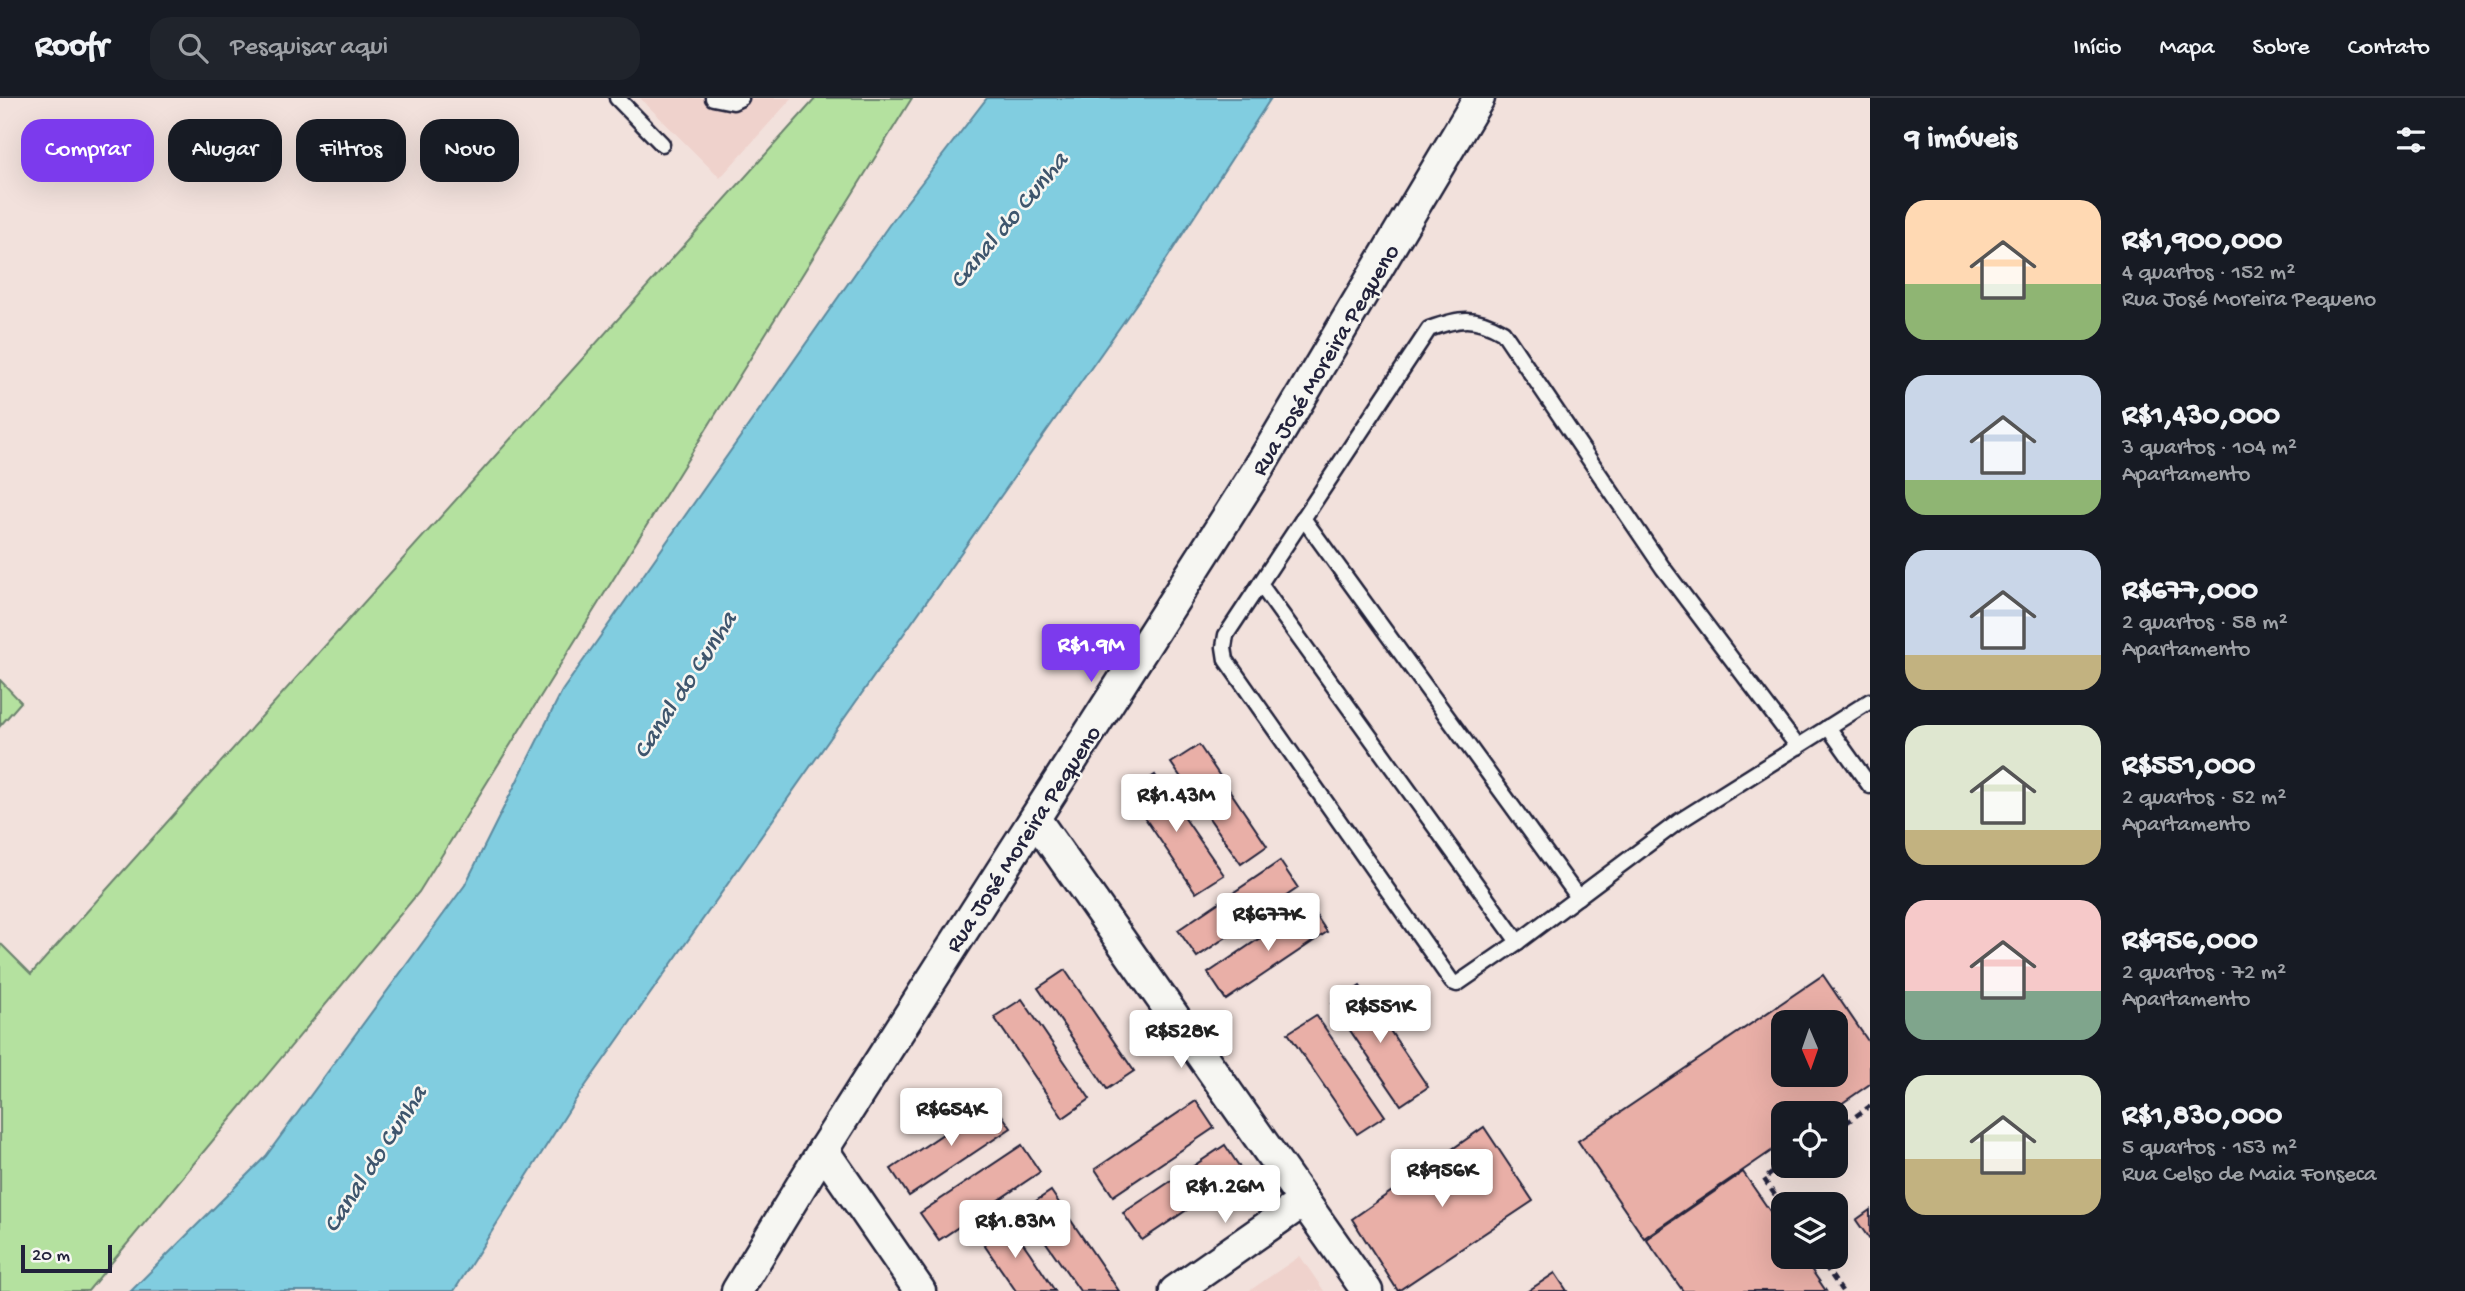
<!DOCTYPE html>
<html lang="pt">
<head>
<meta charset="utf-8">
<style>
  :root { --surface:#171b24; --page:#20242c; --text:#f1f3f6; --muted:#9ea1a6; --line:#363941; --accent:#7c3aed }
  body { margin:0; font-family:"Gochi Hand",sans-serif; background:var(--page); color:var(--text); height:100vh; display:flex; flex-direction:column; font-size:26px; white-space:nowrap }
  * { box-sizing:border-box; margin:0 }
  p { font-size:23px; color:var(--muted) }
  .icon { flex:none; width:38px; height:38px; fill:none; stroke:currentColor; stroke-width:2; stroke-linecap:round; stroke-linejoin:round }
  .map { position:relative; flex:1; overflow:hidden }
  .panel { display:flex; flex-direction:column; background:var(--surface); width:595px }
  .panel>* { flex:none }
  .hud { position:absolute; left:21px; top:21px; width:665px; height:63px; display:flex; gap:14px }
  .needle { width:46px; rotate:178deg }
  .controls { position:absolute; left:1771px; top:912px; display:grid; gap:14px }
  .controls a { display:grid; place-items:center; width:77px; height:77px; border-radius:14px; background:var(--surface); box-shadow:0 7px 28px #0002; font-size:35px }
  .scale { position:absolute; left:21px; bottom:18px; width:91px; box-sizing:border-box; padding-left:7px; border:4px solid #22223b; border-top:0; font-size:19px; line-height:24px; white-space:nowrap; color:#22223b; -webkit-text-stroke:5px #f6f6f2; paint-order:stroke }
  .price { position:absolute; translate:-50% -60px; padding:0 16px; border-radius:7px; background:#fff; color:#222; font-size:23px; line-height:46px; filter:drop-shadow(0 2px 4px #0008) }
  .price::after { content:''; position:absolute; left:50%; top:42px; width:21px; height:16px; margin-left:-10px; background:inherit; clip-path:polygon(0 0,100% 0,50% 100%) }
  .price.current { background:var(--accent); color:#fff }
  ul { padding:0; list-style:none }
  li { display:flex; align-items:center; gap:21px; height:175px; padding:0 35px }
  li span { display:grid; place-items:center; flex:none; width:196px; height:140px; border-radius:21px; color:#555 }
  li>.icon { margin-inline-start:auto }
  span .icon { width:84px; height:84px; fill:#fffc; stroke-width:1 }
  li b { font-size:30px }
  h2 { display:flex; justify-content:space-between; align-items:center; height:84px; padding:0 35px; font-size:30px }
  .tag { padding:0 24px; border-radius:21px; background:var(--surface); box-shadow:0 7px 28px #0002; font-size:24px; line-height:63px }
  .tag.current { background:var(--accent); color:#fff }
  header { display:flex; align-items:center; gap:42px; box-sizing:border-box; height:98px; padding:0 35px; background:var(--surface); border-bottom:2px solid var(--line) }
  header strong { font-size:33px }
  nav { display:flex; gap:38px; margin-inline-start:auto; font-size:24px }
  .search { width:490px; height:63px; background:var(--page); display:flex; align-items:center; gap:18px; box-sizing:border-box; padding:0 24px; border-radius:21px; color:var(--muted); font-size:26px }
  main { display:flex; flex:1; min-height:0 }
  .map>svg:first-child { display:block }
  .built { fill:#efd2cc }
  .green { fill:#b4e19f; stroke:#6b826d; stroke-width:2 }
  .water { fill:#81cde0; stroke:#5b899e; stroke-width:2 }
  .building { fill:#e9afa7; stroke:#22223b; stroke-width:2; fill-rule:evenodd }
  .lines { fill:none; stroke-linecap:round; stroke-linejoin:round }
  .service-casing { stroke:#22223b; stroke-width:19 }
  .minor-casing { stroke:#22223b; stroke-width:35 }
  .path { stroke:#22223b; stroke-width:4.5; stroke-dasharray:7 5; stroke-linecap:butt }
  .service { stroke:#f6f6f2; stroke-width:14 }
  .minor { stroke:#f6f6f2; stroke-width:30 }
  .labels { text-anchor:middle; stroke-width:5; stroke-linejoin:round; paint-order:stroke }
  .street-label { font-size:24px; fill:#22223b; stroke:#f6f6f2 }
  .water-label { font-size:26px; font-style:italic; fill:#3e556d; stroke:#f6f6f2 }
</style>
</head>
<body>
<header>
<strong>Roofr</strong>
<div class="search"><svg class="icon" aria-label="search" viewBox="0 0 24 24"><circle cx="10" cy="10" r="6"/><path d="M15 15l6 6"/></svg>Pesquisar aqui</div>
<nav><a>Início</a><a>Mapa</a><a>Sobre</a><a>Contato</a></nav>
</header>
<main>
<div class="map">
<svg width="1870" height="1193" viewBox="0 0 1870 1193">
  <rect width="100%" height="100%" fill="#f2e1dc"/>
  <filter id="ink" filterUnits="userSpaceOnUse"><feTurbulence type="fractalNoise" baseFrequency=".0143" numOctaves="2"/><feDisplacementMap in="SourceGraphic" scale="14" xChannelSelector="R" yChannelSelector="G"/><feConvolveMatrix kernelMatrix="1 2 1 2 8 2 1 2 1" color-interpolation-filters="sRGB"/></filter>
  <g filter="url(#ink)">
    <!-- built -->
    <g class="built">
      <polygon points="640,0 792,0 720,80"/>
      <polygon points="1300,1158 1324,1193 1249,1193"/>
    </g>
    <!-- green -->
    <g class="green">
      <polygon points="816,0 912,0 419,794 88,1193 0,1193 0,845 31,876"/>
      <polygon points="0,582 21,604 0,628"/>
    </g>
    <!-- water -->
    <polygon class="water" points="987,0 1271,0 1153,182 574,1004 454,1193 131,1193 266,1058 465,787 562,593 889,127"/>
    <!-- building -->
    <g class="building">
      <polygon points="1199,647 1267,748 1241,766 1171,665"/>
      <polygon points="1155,677 1224,777 1196,795 1128,695"/>
      <polygon points="1280,763 1298,790 1197,859 1178,832"/>
      <polygon points="1309,807 1327,834 1226,902 1208,875"/>
      <polygon points="1065,872 1134,973 1107,991 1038,890"/>
      <path d="M 1823,877 L 1870,946 L 1870,986 L 1828,1015 L 1783,1015 L 1783,1045 L 1644,1140 L 1578,1043 ZM 1783,924 L 1836,924 L 1836,976 L 1783,976 Z"/>
      <polygon points="1360,888 1428,989 1401,1007 1332,906"/>
      <polygon points="1022,901 1090,1001 1063,1020 994,919"/>
      <polygon points="1316,917 1385,1018 1357,1036 1288,935"/>
      <polygon points="992,1003 1011,1030 909,1098 891,1071"/>
      <polygon points="1196,1003 1214,1030 1113,1098 1095,1071"/>
      <polygon points="1484,1029 1533,1103 1398,1193 1352,1121"/>
      <polygon points="1022,1047 1040,1074 939,1142 920,1115"/>
      <polygon points="1225,1047 1243,1074 1142,1142 1123,1115"/>
      <polygon points="1743,1074 1783,1132 1783,1158 1802,1158 1826,1193 1683,1193 1646,1141"/>
      <polygon points="1051,1093 1119,1193 1080,1193 1038,1133 1024,1111"/>
      <polygon points="1870,1112 1870,1142 1856,1122"/>
      <polygon points="1007,1122 1030,1155 1055,1193 1016,1193 980,1141"/>
      <polygon points="1555,1175 1567,1193 1528,1193"/>
    </g>
    <g class="lines">
      <defs>
        <g id="service">
          <polyline points="617,0 662,46"/>
          <polyline points="713,0 733,4 741,0"/>
          <polyline points="1303,420 1578,799"/>
          <polyline points="1260,486 1518,844"/>
          <polyline points="1828,629 1870,688"/>
          <path d="M 1798,649 L 1663,470 L 1503,234 C 1474,217 1459,220 1429,231 L 1226,537 L 1224,549 L 1226,562 L 1452,884 L 1457,886 L 1518,844 L 1678,724 L 1870,603"/>
        </g>
        <g id="minor">
          <polyline points="1036,722 1367,1193"/>
          <polyline points="823,1052 920,1193"/>
          <polyline points="737,1193 823,1052 1258,371 1479,0"/>
          <polyline points="1175,1193 1304,1103"/>
        </g>
      </defs>
      <!-- service casing -->
      <use href="#service" class="service-casing"/>
      <!-- minor casing -->
      <use href="#minor" class="minor-casing"/>
      <!-- path -->
      <g class="path">
        <polyline points="1836,1032 1870,1008"/>
        <polyline points="1783,1067 1764,1081 1783,1109"/>
        <polyline points="1818,1158 1842,1193"/>
      </g>
      <!-- service -->
      <use href="#service" class="service"/>
      <!-- minor -->
      <use href="#minor" class="minor"/>
    </g>
  </g>
  <g class="labels">
    <!-- street labels -->
    <g class="street-label">
      <text transform="translate(1324 261) rotate(-59)" y="8">Rua José Moreira Pequeno</text>
      <text transform="translate(1022 740) rotate(-57)" y="8">Rua José Moreira Pequeno</text>
    </g>
    <!-- water labels -->
    <g class="water-label">
      <text transform="translate(1007 121) rotate(-50)" y="9">Canal do Cunha</text>
      <text transform="translate(683 586) rotate(-57)" y="9">Canal do Cunha</text>
      <text transform="translate(373 1060) rotate(-57)" y="9">Canal do Cunha</text>
    </g>
  </g>
</svg>
<div class="controls">
<a><svg class="needle" viewBox="-14 -14 28 28"><path d="M0-13l5 13h-10z" fill="#e53935"/><path d="M0 13l5-13h-10z" fill="#9ea1a6"/></svg></a>
<a><svg class="icon" aria-label="locate" viewBox="0 0 24 24"><circle cx="12" cy="12" r="6"/><path d="M12 2v4M12 18v4M2 12h4M18 12h4"/></svg></a>
<a><svg class="icon" aria-label="layers" viewBox="0 0 24 24"><path d="M12 4l9 5-9 5-9-5zM3 14l9 5 9-5"/></svg></a>
</div>
<div class="scale">20 m</div>
<b class="price current" style="left:1091px;top:586px">R$1.9M</b>
<b class="price" style="left:1176px;top:736px">R$1.43M</b>
<b class="price" style="left:1268px;top:855px">R$677K</b>
<b class="price" style="left:1380px;top:947px">R$551K</b>
<b class="price" style="left:1181px;top:972px">R$528K</b>
<b class="price" style="left:951px;top:1050px">R$654K</b>
<b class="price" style="left:1442px;top:1111px">R$956K</b>
<b class="price" style="left:1225px;top:1127px">R$1.26M</b>
<b class="price" style="left:1015px;top:1162px">R$1.83M</b>
<div class="hud">
<a class="tag current">Comprar</a>
<a class="tag">Alugar</a>
<a class="tag">Filtros</a>
<a class="tag">Novo</a>
</div>
</div>
<section class="panel">
<h2>9 imóveis<svg class="icon" aria-label="filters" viewBox="0 0 24 24"><path d="M4 7h16M4 17h16"/><circle cx="9" cy="7" r="2"/><circle cx="15" cy="17" r="2"/></svg></h2>
<ul>
<li><span style="background:linear-gradient(#ffd9b3 60%,#8fb573 0)"><svg class="icon" aria-label="home" viewBox="0 0 24 24"><path d="M3 11l9-7 9 7M6 9v11h12V9"/></svg></span><div><b>R$1,900,000</b><p>4 quartos · 152 m²</p><p>Rua José Moreira Pequeno</p></div></li>
<li><span style="background:linear-gradient(#c9d6e8 75%,#8fb573 0)"><svg class="icon" aria-label="home" viewBox="0 0 24 24"><path d="M3 11l9-7 9 7M6 9v11h12V9"/></svg></span><div><b>R$1,430,000</b><p>3 quartos · 104 m²</p><p>Apartamento</p></div></li>
<li><span style="background:linear-gradient(#c9d6e8 75%,#c2b280 0)"><svg class="icon" aria-label="home" viewBox="0 0 24 24"><path d="M3 11l9-7 9 7M6 9v11h12V9"/></svg></span><div><b>R$677,000</b><p>2 quartos · 58 m²</p><p>Apartamento</p></div></li>
<li><span style="background:linear-gradient(#dfe7d0 75%,#c2b280 0)"><svg class="icon" aria-label="home" viewBox="0 0 24 24"><path d="M3 11l9-7 9 7M6 9v11h12V9"/></svg></span><div><b>R$551,000</b><p>2 quartos · 52 m²</p><p>Apartamento</p></div></li>
<li><span style="background:linear-gradient(#f6c9c9 65%,#7fa58c 0)"><svg class="icon" aria-label="home" viewBox="0 0 24 24"><path d="M3 11l9-7 9 7M6 9v11h12V9"/></svg></span><div><b>R$956,000</b><p>2 quartos · 72 m²</p><p>Apartamento</p></div></li>
<li><span style="background:linear-gradient(#dfe7d0 60%,#c2b280 0)"><svg class="icon" aria-label="home" viewBox="0 0 24 24"><path d="M3 11l9-7 9 7M6 9v11h12V9"/></svg></span><div><b>R$1,830,000</b><p>5 quartos · 153 m²</p><p>Rua Celso de Maia Fonseca</p></div></li>
</ul>
</section>
</main>
</body>
</html>
